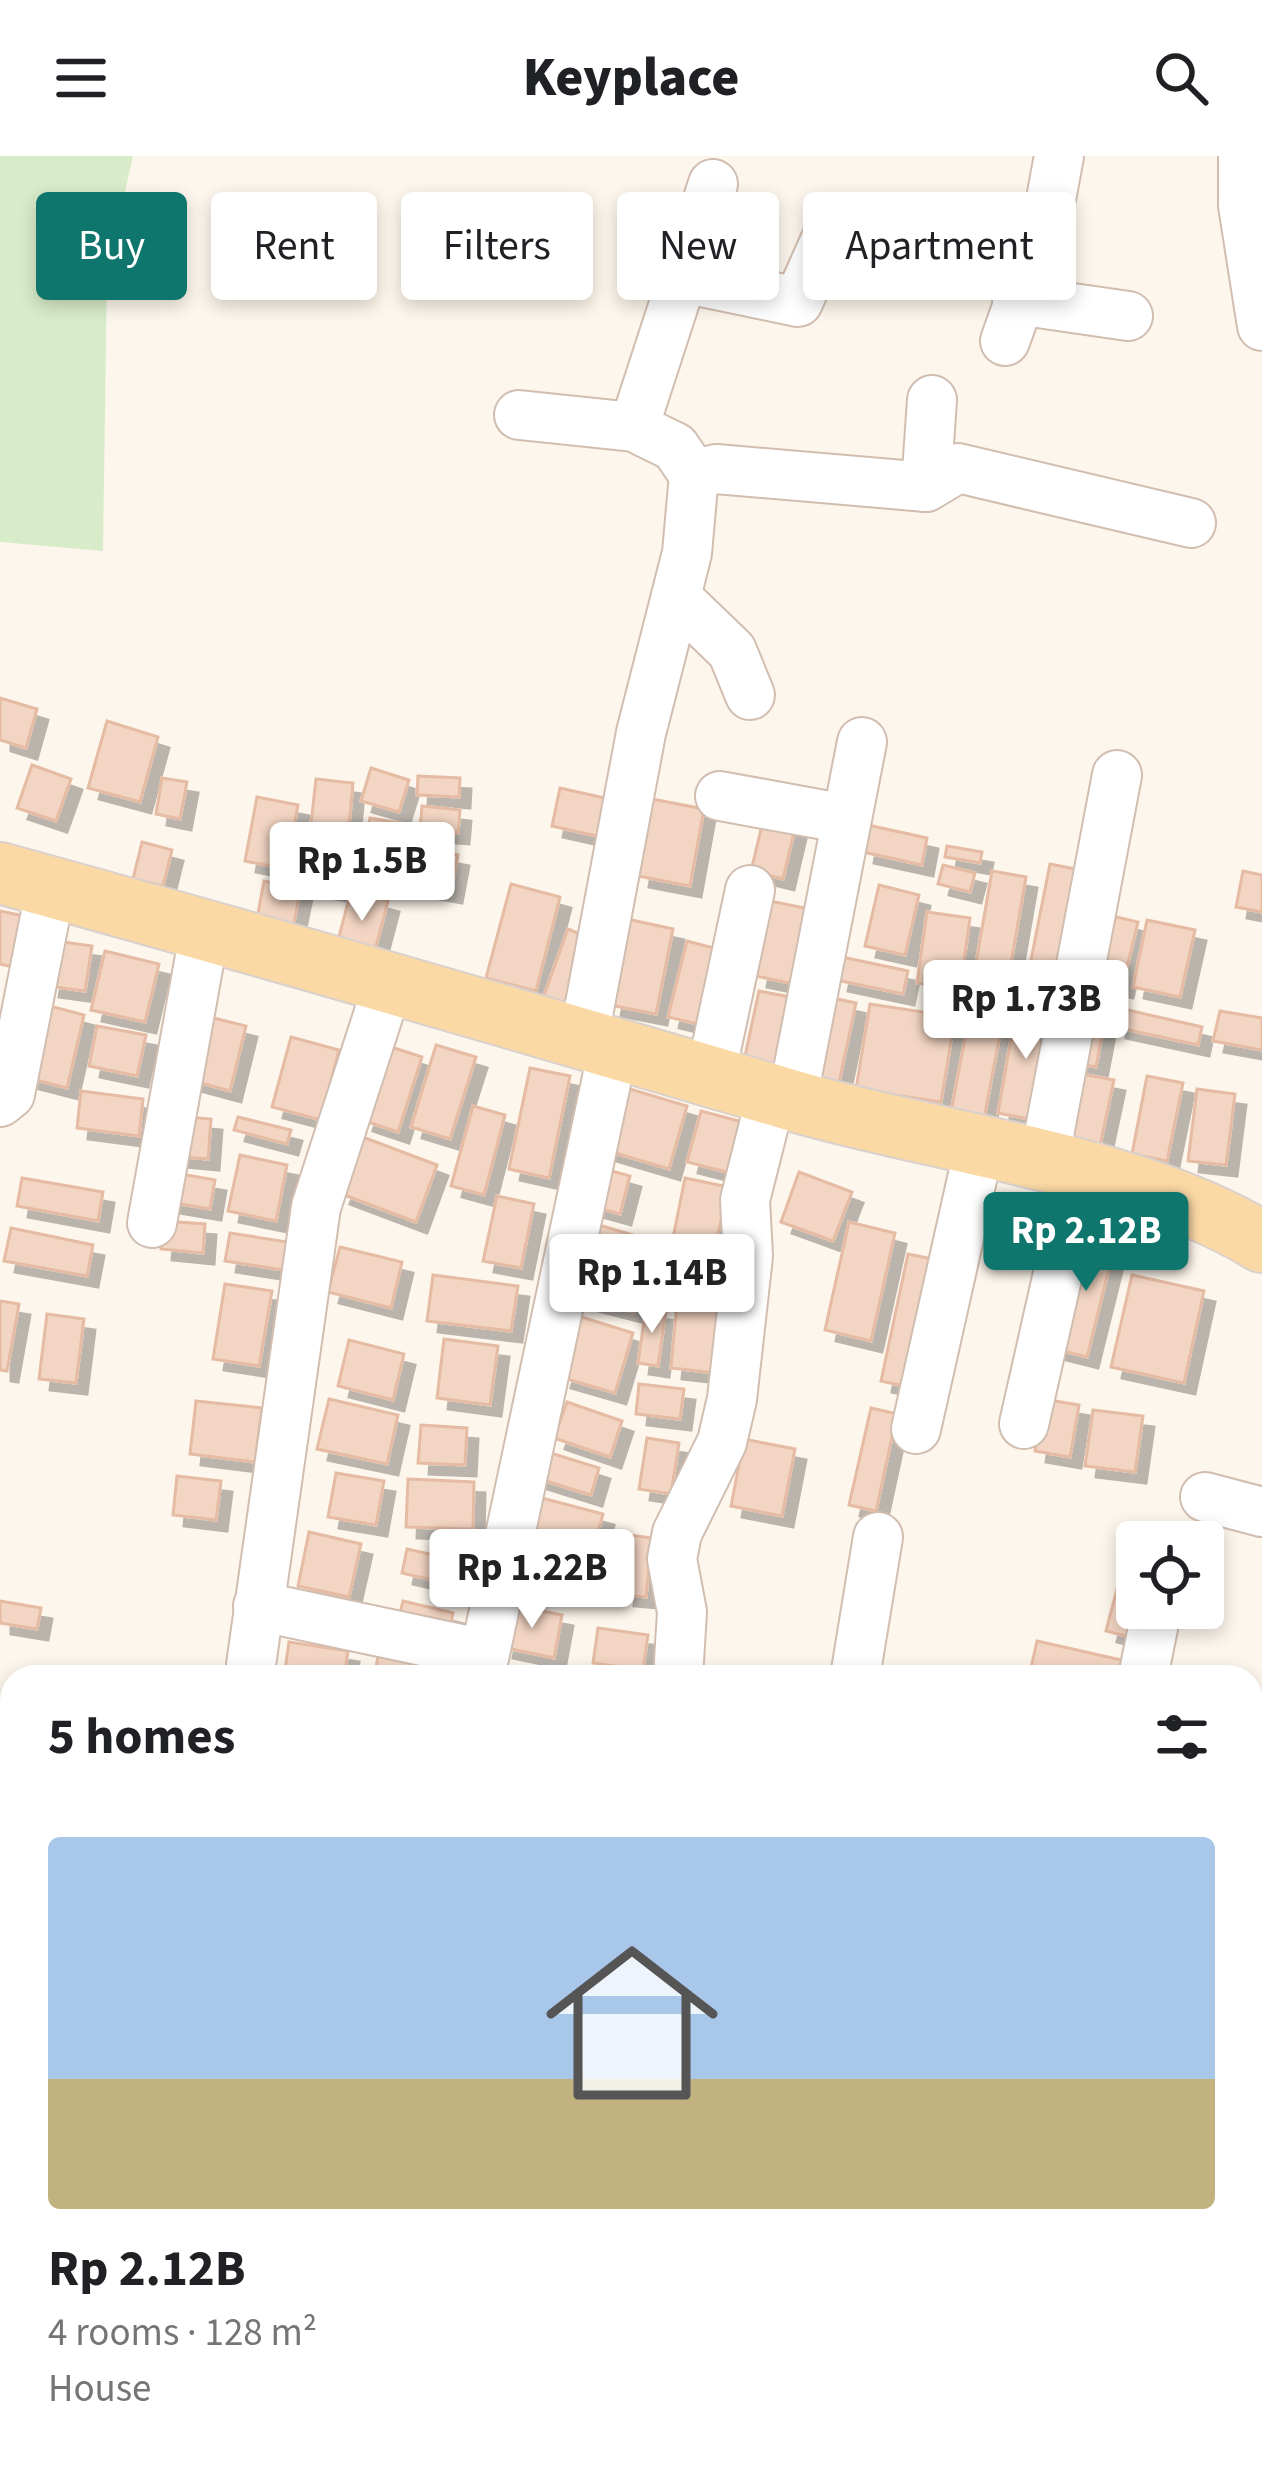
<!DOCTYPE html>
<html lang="en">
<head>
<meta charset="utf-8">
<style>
  :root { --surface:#fff; --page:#f2f2f2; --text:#202124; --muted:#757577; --accent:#0f766e }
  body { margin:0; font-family:"Source Sans 3",sans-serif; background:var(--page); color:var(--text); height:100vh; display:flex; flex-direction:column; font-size:45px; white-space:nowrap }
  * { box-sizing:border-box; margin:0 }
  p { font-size:39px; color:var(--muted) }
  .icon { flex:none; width:66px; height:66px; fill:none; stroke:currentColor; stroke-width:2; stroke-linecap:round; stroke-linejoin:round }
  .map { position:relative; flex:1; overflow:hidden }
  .details { position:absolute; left:0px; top:1509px; width:1263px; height:807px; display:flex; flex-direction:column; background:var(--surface); border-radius:36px 36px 0 0; box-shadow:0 6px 18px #0003 }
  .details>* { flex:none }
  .guide { position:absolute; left:36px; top:36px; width:1191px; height:108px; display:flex; gap:24px }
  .tools { position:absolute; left:1116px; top:1365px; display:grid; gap:24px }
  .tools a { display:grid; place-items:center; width:108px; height:108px; border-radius:12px; background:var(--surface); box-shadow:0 6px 18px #0003; font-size:60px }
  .price { position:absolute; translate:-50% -102px; padding:0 27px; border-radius:12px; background:#fff; color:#222; font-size:39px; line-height:78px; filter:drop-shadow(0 3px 6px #0008) }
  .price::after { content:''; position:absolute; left:50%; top:72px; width:36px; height:27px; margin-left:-18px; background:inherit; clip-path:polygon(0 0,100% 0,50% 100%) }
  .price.active { background:var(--accent); color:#fff }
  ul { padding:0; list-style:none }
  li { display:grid; align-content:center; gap:24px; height:636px; padding:0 48px }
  li span { display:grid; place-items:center; height:372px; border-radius:12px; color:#555 }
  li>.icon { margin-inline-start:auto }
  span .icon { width:216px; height:216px; fill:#fffc; stroke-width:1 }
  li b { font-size:51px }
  h2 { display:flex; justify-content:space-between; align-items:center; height:144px; padding:0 48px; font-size:51px }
  .pill { padding:0 42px; border-radius:12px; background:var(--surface); box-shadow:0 6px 18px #0003; font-size:42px; line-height:108px }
  .pill.active { background:var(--accent); color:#fff }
  header { display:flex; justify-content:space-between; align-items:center; height:156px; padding:0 48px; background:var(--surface); font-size:54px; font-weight:800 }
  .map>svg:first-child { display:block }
  .green { fill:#d8ecc9 }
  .building { fill:#f3d5c3; stroke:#e6bba3; stroke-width:3; filter:url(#shadow) }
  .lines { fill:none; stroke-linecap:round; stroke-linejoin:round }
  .minor-casing { stroke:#d1beb0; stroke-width:52 }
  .major-casing { stroke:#dad1cd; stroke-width:64 }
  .minor { stroke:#fff; stroke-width:48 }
  .major { stroke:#fbd9a5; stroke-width:60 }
</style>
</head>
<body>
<header><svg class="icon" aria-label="menu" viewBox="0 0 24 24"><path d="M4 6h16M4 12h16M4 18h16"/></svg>Keyplace<svg class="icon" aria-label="search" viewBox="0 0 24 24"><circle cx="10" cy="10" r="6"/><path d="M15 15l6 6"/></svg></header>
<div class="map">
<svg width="1262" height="2315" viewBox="0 0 1262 2315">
  <defs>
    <filter id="shadow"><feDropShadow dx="11" dy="11" stdDeviation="0" flood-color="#0004"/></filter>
  </defs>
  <rect width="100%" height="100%" fill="#fdf6ec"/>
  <!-- green -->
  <polygon class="green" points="0,0 133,0 107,115 103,395 0,386"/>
  <!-- building -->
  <g class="building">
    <polygon points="0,542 37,553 26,592 0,584"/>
    <polygon points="107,565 158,581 140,646 88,632"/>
    <polygon points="32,609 71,623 56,665 17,652"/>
    <polygon points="371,612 409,624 399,656 361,645"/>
    <polygon points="418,620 460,622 459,641 417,639"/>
    <polygon points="162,622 187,626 180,663 156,658"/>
    <polygon points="316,623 353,627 348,681 310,677"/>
    <polygon points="560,632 609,643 601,681 552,670"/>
    <polygon points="257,641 298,649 286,713 245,705"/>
    <polygon points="652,643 704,653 690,730 638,720"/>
    <polygon points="422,650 460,654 458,677 420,674"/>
    <polygon points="370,662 406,668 395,725 360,719"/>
    <polygon points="763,665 795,672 783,723 751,715"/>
    <polygon points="868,669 927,682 922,709 863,696"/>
    <polygon points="142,686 172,694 163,730 133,723"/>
    <polygon points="947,690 982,696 980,707 945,701"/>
    <polygon points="414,691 458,699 451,736 407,728"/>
    <polygon points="315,699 342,704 338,734 310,730"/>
    <polygon points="1050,708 1085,715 1063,831 1027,824"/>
    <polygon points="943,709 975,717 970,736 938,728"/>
    <polygon points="992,715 1026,721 1010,813 976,807"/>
    <polygon points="1243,715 1262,719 1262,756 1236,751"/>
    <polygon points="264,725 301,732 293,771 257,763"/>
    <polygon points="511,728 560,741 536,835 486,822"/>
    <polygon points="879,729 919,739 905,799 865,790"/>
    <polygon points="351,735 388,745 373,802 336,792"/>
    <polygon points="770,745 814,754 799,829 756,820"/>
    <polygon points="0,755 24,760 13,811 0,808"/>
    <polygon points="927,756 970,762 960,833 917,827"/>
    <polygon points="1108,759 1138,766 1122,831 1093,824"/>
    <polygon points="627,763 673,773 656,858 610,849"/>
    <polygon points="1147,764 1195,774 1180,841 1133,831"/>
    <polygon points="568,773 592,783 567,851 543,842"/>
    <polygon points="56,785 92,790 85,835 48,830"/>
    <polygon points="687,785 725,795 706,870 668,861"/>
    <polygon points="105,795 159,808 145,866 91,854"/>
    <polygon points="842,801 908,815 903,838 837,824"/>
    <polygon points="759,835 801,843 787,913 744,905"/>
    <polygon points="824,840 856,847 838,931 805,924"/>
    <polygon points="870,848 955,861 941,946 856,933"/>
    <polygon points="46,849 84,859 67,932 28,922"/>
    <polygon points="1017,849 1054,856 1034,964 998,957"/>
    <polygon points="971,851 1004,857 983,968 950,961"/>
    <polygon points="1119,852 1202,871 1198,889 1115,871"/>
    <polygon points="1220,855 1262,862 1262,894 1213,885"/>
    <polygon points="198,858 246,870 230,935 182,922"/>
    <polygon points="1084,861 1105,864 1096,911 1076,907"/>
    <polygon points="97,870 146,879 137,920 89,910"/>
    <polygon points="291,881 339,894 321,964 272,951"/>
    <polygon points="385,889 422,901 398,976 362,964"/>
    <polygon points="436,889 476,901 450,983 411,971"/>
    <polygon points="530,912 570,920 549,1022 509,1013"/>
    <polygon points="1076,917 1114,924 1098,999 1061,991"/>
    <polygon points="1147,920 1183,927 1167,1005 1132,998"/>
    <polygon points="623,931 687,950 669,1013 605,994"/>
    <polygon points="1197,933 1235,938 1226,1009 1188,1005"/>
    <polygon points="81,935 143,943 139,980 77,972"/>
    <polygon points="473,950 505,959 484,1039 451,1030"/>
    <polygon points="701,955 750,968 738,1019 687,1006"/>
    <polygon points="178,960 211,963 208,1003 174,1000"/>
    <polygon points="238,961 291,974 287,988 234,974"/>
    <polygon points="360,980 437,1009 416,1066 339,1037"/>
    <polygon points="240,999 287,1009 276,1065 228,1055"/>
    <polygon points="601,1012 630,1020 620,1058 591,1050"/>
    <polygon points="169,1016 215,1024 210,1053 163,1045"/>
    <polygon points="799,1016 852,1036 833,1085 781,1066"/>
    <polygon points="22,1022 103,1036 98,1065 17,1050"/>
    <polygon points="685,1022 728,1031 715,1092 673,1082"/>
    <polygon points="497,1040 534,1048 521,1112 483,1105"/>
    <polygon points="164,1065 205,1068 203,1097 161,1093"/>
    <polygon points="849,1066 895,1077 871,1185 825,1174"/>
    <polygon points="599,1069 650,1084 643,1107 592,1091"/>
    <polygon points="11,1072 93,1089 87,1120 4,1105"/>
    <polygon points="1084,1076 1116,1084 1087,1201 1055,1193"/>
    <polygon points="230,1077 287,1086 283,1114 225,1105"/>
    <polygon points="340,1091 402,1106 391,1152 328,1136"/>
    <polygon points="660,1091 674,1094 668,1132 653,1129"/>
    <polygon points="908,1098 932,1103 904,1230 881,1225"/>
    <polygon points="699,1100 737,1104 735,1130 696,1127"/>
    <polygon points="591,1108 643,1122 634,1156 583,1143"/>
    <polygon points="433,1119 518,1130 511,1175 427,1165"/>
    <polygon points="1132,1119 1204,1135 1184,1227 1111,1211"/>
    <polygon points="225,1128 272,1135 259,1210 213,1203"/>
    <polygon points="678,1137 724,1142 716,1217 671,1212"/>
    <polygon points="0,1145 19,1148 7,1215 0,1214"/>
    <polygon points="646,1151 666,1154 658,1210 638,1207"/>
    <polygon points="47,1158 84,1163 76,1227 39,1223"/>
    <polygon points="578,1160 633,1177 615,1237 560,1221"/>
    <polygon points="444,1183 498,1190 490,1249 437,1242"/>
    <polygon points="349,1184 404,1198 393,1244 338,1230"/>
    <polygon points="639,1228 684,1233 680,1263 636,1258"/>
    <polygon points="329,1243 398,1259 387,1308 317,1293"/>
    <polygon points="1043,1243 1079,1249 1070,1301 1035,1295"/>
    <polygon points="196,1245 262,1252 255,1306 190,1298"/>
    <polygon points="567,1246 622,1265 610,1301 554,1282"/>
    <polygon points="871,1252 897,1258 876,1355 849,1349"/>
    <polygon points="1093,1254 1143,1260 1135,1316 1085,1310"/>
    <polygon points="421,1269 467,1272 465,1309 418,1307"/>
    <polygon points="647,1282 679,1287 671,1338 639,1333"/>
    <polygon points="744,1283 795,1293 782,1360 731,1350"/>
    <polygon points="541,1294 599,1312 591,1339 533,1321"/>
    <polygon points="336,1317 384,1325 376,1369 328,1361"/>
    <polygon points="177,1320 221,1325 216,1364 173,1359"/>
    <polygon points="408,1323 474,1326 473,1373 406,1371"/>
    <polygon points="538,1341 603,1358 583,1435 519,1419"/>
    <polygon points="1134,1368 1170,1378 1168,1386 1137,1386 1142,1484 1106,1475"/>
    <polygon points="309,1376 361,1388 349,1441 298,1430"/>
    <polygon points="629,1379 652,1382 646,1441 623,1439"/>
    <polygon points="407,1393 460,1405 455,1429 402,1417"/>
    <polygon points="0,1445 41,1452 37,1473 0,1467"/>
    <polygon points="403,1445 453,1457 450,1473 399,1461"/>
    <polygon points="510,1449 562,1459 554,1502 502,1491"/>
    <polygon points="598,1472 648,1479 643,1514 593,1507"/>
    <polygon points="1037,1485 1134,1507 1131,1521 1029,1521"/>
    <polygon points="289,1486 348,1495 344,1521 284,1521"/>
    <polygon points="379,1496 439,1509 436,1521 374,1521"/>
    <polygon points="502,1510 555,1519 555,1521 501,1521"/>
    <polygon points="1251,1828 1262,1830 1262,1941 1251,1940"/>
    <polygon points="1251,2013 1262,2015 1262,2315 1147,2315 1149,2304 1251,2304"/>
    <polygon points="0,2281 12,2284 12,2304 314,2304 312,2315 0,2315"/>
    <polygon points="0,2287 12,2289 12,2304 88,2304 86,2315 0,2315"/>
    <polygon points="113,2304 193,2304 215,2308 214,2315 111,2315"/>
    <polygon points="436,2304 1027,2304 1026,2310 971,2315 442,2315"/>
  </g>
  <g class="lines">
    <defs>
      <g id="minor">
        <polyline points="1243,0 1243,49 1262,170"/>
        <polyline points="683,122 798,146 831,72"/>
        <polyline points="1017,144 1128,160"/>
        <polyline points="1005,185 1046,70 1059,0"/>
        <polyline points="519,259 634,271 675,291 694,319 687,397 641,577 584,880"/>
        <polyline points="634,271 713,28"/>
        <polyline points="694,319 716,313 926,331 958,312 1191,367"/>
        <polyline points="926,331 932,244"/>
        <polyline points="676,441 732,495 750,539"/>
        <polyline points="720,640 846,663"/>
        <polyline points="711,917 750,734"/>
        <polyline points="792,945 862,586"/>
        <polyline points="0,946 10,938 51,731"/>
        <polyline points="1044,1005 1117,619"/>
        <polyline points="152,1067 205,773"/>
        <polyline points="1024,1268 1081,1016"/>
        <polyline points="916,1273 979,992"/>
        <polyline points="1205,1341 1262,1356"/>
        <polyline points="258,1450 484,1498"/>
        <polyline points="251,1509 316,1051 388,829"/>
        <polyline points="480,1521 614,889"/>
        <polyline points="678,1521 682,1456 672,1403 677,1377 722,1286 732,1243 748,1100 745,1044 772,937"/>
        <polyline points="855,1521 878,1381"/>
        <polyline points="1143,1521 1157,1452"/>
        <polyline points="1251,1654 1262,1656"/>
        <polyline points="1251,1975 1262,1977"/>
        <polyline points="398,2304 404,2315"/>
        <polyline points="1119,2315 1121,2304"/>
      </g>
      <path id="major" d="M 0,717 C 265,790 530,867 794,945 C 937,987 1136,1008 1262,1086"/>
    </defs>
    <!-- minor casing -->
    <use href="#minor" class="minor-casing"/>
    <!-- major casing -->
    <use href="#major" class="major-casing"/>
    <!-- minor -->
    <use href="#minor" class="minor"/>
    <!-- major -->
    <use href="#major" class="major"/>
  </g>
</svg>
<div class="tools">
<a><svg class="icon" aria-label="locate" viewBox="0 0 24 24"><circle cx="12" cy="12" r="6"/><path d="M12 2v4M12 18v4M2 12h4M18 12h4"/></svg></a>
</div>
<b class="price" style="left:362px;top:768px">Rp 1.5B</b>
<b class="price" style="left:1026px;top:906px">Rp 1.73B</b>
<b class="price active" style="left:1086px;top:1138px">Rp 2.12B</b>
<b class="price" style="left:652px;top:1180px">Rp 1.14B</b>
<b class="price" style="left:532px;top:1475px">Rp 1.22B</b>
<div class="guide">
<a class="pill active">Buy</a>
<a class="pill">Rent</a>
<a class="pill">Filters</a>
<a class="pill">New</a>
<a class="pill">Apartment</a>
</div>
<section class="details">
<h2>5 homes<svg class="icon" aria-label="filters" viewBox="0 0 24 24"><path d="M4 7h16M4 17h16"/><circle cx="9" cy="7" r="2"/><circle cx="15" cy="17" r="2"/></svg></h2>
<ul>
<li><span style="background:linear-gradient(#a9c7e8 65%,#c2b280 0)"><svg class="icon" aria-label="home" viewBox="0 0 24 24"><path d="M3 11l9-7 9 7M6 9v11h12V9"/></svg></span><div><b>Rp 2.12B</b><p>4 rooms · 128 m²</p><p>House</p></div></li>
</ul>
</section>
</div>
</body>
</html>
